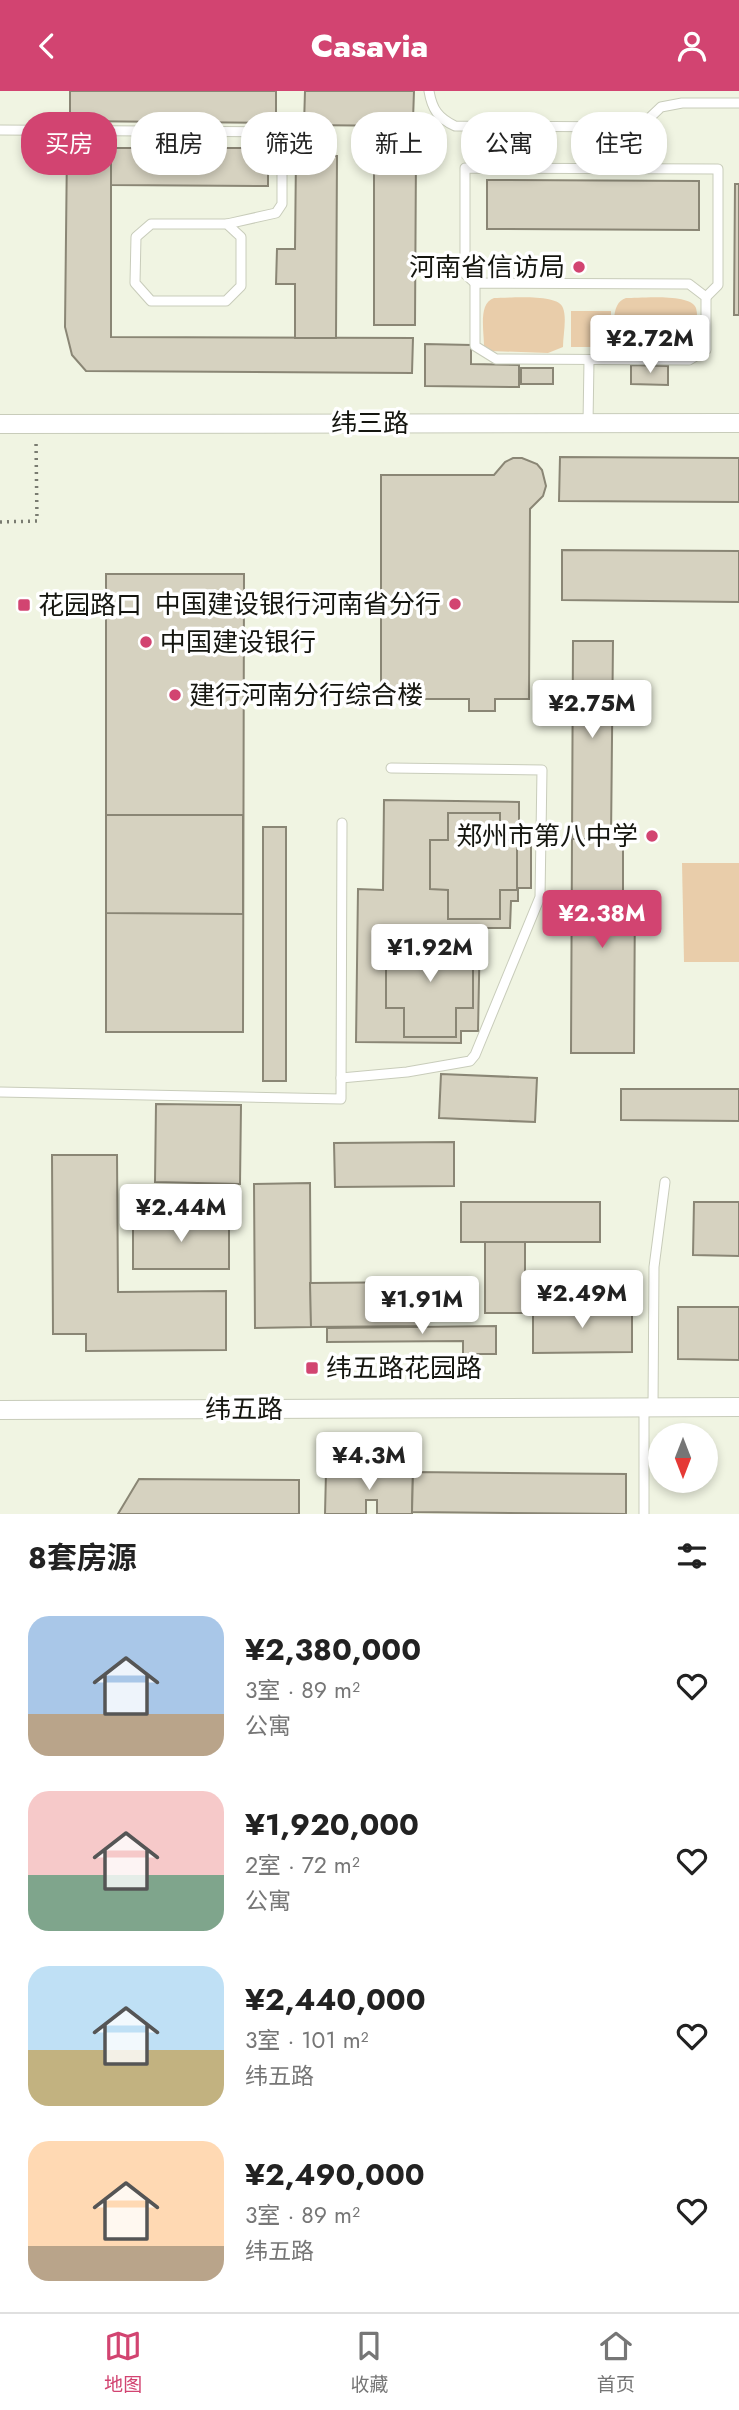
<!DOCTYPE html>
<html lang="zh">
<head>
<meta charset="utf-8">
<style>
  :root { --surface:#fff; --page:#f2f2f2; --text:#222; --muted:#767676; --line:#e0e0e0; --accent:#d24471 }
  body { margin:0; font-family:Jost,"Noto Sans SC",sans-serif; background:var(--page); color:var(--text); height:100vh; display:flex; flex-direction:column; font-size:26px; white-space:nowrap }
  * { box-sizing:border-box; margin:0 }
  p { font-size:23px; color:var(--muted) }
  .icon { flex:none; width:38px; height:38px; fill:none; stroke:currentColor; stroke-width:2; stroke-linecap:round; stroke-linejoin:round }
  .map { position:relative; height:1423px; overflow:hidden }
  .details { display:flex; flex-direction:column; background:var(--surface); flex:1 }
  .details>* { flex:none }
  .guide { position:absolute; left:21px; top:21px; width:698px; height:63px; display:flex; gap:14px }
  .needle { width:46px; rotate:180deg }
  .buttons { position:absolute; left:648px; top:1332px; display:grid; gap:14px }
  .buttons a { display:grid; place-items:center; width:70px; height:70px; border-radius:50%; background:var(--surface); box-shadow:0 4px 10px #0003; font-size:35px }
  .price { position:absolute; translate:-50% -60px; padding:0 16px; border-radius:7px; background:#fff; color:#222; font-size:23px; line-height:46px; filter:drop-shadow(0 2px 4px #0008) }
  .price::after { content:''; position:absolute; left:50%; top:42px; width:21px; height:16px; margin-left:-10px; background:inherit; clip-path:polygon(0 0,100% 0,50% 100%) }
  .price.current { background:var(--accent); color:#fff }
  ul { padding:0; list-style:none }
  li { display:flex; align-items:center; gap:21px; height:175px; padding:0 28px }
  li span { display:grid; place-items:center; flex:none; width:196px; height:140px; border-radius:21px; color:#555 }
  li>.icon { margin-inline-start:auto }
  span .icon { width:84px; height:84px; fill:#fffc; stroke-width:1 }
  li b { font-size:30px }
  h2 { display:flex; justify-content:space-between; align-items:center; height:84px; padding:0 28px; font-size:30px }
  .tag { padding:0 24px; border-radius:28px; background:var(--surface); box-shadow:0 4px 10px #0003; font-size:24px; line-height:63px }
  .tag.current { background:var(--accent); color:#fff }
  header { display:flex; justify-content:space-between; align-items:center; height:91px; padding:0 28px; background:var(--accent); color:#fff; font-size:32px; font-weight:800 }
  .dock { display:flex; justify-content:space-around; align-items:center; height:98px; border-top:2px solid var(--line); background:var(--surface); font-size:19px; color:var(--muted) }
  .dock a { display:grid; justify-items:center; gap:4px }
  .dock .current { color:var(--accent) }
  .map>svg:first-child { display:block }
  .green { fill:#e9cdaa }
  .building { fill:#d6d2c0; stroke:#8a8675; stroke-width:2 }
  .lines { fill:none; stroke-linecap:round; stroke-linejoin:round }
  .service-casing { stroke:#c8ccba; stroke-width:11 }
  .minor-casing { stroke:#c8ccba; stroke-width:20 }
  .path { stroke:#797b70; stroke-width:3.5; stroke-dasharray:2 5; stroke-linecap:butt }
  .service { stroke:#fff; stroke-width:9 }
  .minor { stroke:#fff; stroke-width:18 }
  .poi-dot { fill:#d24471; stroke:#fff; stroke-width:2.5 }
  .labels { text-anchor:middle; stroke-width:7; stroke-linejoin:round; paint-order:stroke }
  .poi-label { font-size:26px; fill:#151610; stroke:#fff; text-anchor:start }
  .street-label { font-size:26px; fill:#151610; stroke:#fff }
</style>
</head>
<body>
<header><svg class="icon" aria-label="back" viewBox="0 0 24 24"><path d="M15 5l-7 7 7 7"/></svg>Casavia<svg class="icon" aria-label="person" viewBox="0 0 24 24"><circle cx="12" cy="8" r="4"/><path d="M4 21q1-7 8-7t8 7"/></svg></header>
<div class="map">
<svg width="739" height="1423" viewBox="0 0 739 1423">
  <rect width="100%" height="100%" fill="#f0f4e2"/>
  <!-- green -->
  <g class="green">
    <path d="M 494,207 C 508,207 559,202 563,217 C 567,228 563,244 563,256 L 548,262 L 490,260 L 484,255 C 484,240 478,212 494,207 Z"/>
    <path d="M 626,207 C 640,207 691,202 696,217 C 699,227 695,245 695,256 L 680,262 L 622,260 L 615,256 C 615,241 609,212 626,207 Z"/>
    <rect x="571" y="220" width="40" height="36"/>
    <polygon points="682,772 739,772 739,871 684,871"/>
  </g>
  <!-- building -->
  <g class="building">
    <polygon points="70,0 276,0 276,32 70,30"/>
    <polygon points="305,0 414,0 413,29 406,29 406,35 304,34"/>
    <polygon points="67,56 111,57 111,246 413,247 412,282 86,280 72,264 65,236"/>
    <polygon points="111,57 268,57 268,95 111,94"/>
    <polygon points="374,61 416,61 415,234 374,234"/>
    <polygon points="296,65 337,65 336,247 295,247 295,193 276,193 277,158 295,158"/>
    <polygon points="487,89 699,90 699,139 487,138"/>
    <polygon points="735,93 739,93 739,224 734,224"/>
    <polygon points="425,253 471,254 471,273 519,274 519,296 425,295"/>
    <polygon points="631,274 668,275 668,294 631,293"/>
    <rect x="521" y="277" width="32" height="16"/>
    <polygon points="560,366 739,367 739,411 559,410"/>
    <polygon points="513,367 522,367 537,373 542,379 546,395 543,405 530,418 529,608 495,608 495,620 469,620 469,608 381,608 381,384 494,384 505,371"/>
    <polygon points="562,459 739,460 739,511 562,509"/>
    <polygon points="106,483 244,483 243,941 106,941"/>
    <polygon points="573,550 613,550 611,748 572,748"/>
    <polygon points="384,709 519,711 519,742 531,742 531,797 518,797 518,810 511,810 510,837 480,837 478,940 461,940 461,952 356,951 358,798 383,799"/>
    <polygon points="448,722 500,722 500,749 517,749 517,799 500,799 500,828 448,828 448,799 430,798 430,749 448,749"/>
    <polygon points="106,724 243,724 243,823 106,822"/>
    <rect x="263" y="736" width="23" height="254"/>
    <polygon points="572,748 623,748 623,800 635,800 634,962 571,962"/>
    <polygon points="404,840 456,840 456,867 473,867 473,917 456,917 456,946 404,946 404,917 386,917 386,867 404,867"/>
    <polygon points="441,983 537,987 535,1031 439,1027"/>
    <polygon points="621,998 739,998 739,1030 621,1029"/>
    <polygon points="156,1013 241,1014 240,1093 155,1091"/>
    <polygon points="454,1051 454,1095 335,1096 334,1052"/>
    <polygon points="52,1064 117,1064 118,1201 226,1200 226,1259 86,1260 86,1243 53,1243"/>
    <polygon points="310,1092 311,1236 255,1237 254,1093"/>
    <rect x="461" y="1111" width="139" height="40"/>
    <polygon points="694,1111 739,1111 739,1165 693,1164"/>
    <polygon points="229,1127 229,1178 133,1178 133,1128"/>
    <rect x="485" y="1151" width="40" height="71"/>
    <polygon points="425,1191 426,1235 311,1236 310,1192"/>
    <polygon points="678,1216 739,1216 739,1269 678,1268"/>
    <polygon points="533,1217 632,1217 632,1261 533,1262"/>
    <polygon points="496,1235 496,1263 463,1263 463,1250 327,1251 327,1237"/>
    <polygon points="326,1381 413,1381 412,1423 377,1423 377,1409 366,1409 366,1423 325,1423"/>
    <polygon points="413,1381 626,1383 626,1423 412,1421"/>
    <polygon points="139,1388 299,1389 299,1423 118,1423"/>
  </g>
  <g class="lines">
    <defs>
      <g id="service">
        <path d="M 429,0 C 432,18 438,27 455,35 L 640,36 L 661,16 L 682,12 L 739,12"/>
        <polyline points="0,39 282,41 282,113 276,122 227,133"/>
        <polygon points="151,133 227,133 241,146 241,195 226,210 151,210 135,192 136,146"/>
        <polygon points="475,192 689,193 706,206 706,259 689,269 496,268 475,255"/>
        <polyline points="475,192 465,183 465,77 718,78 718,194 706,206"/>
        <polyline points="588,332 589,269"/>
        <polyline points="341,987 407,981 470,970 475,964 540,806 542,679 391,677"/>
        <polyline points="0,1001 341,1008 342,732"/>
        <polyline points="644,1316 644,1423"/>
        <polyline points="653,1316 654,1176 665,1091"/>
      </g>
      <g id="minor">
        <polyline points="0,333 739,332"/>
        <polyline points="0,1319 739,1316"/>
      </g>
    </defs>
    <!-- service casing -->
    <use href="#service" class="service-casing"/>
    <!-- minor casing -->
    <use href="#minor" class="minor-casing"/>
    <!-- path -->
    <polyline class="path" points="0,431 37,430 36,350"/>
    <!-- service -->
    <use href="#service" class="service"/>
    <!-- minor -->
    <use href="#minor" class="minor"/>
  </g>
  <!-- markers -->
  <g class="poi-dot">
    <circle cx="579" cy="176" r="7"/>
    <circle cx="455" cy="513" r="7"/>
    <rect x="17" y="507" width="14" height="14" rx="3.5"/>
    <circle cx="146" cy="551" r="7"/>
    <circle cx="175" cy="604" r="7"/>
    <circle cx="652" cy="745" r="7"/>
    <rect x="305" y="1270" width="14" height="14" rx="3.5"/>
  </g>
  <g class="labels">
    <!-- poi labels -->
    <g class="poi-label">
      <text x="565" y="185" text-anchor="end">河南省信访局</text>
      <text x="441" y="522" text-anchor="end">中国建设银行河南省分行</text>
      <text x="38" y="523">花园路口</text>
      <text x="160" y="560">中国建设银行</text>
      <text x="189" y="613">建行河南分行综合楼</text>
      <text x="638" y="754" text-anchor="end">郑州市第八中学</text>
      <text x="326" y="1286">纬五路花园路</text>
    </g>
    <!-- street labels -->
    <g class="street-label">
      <text x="370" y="341">纬三路</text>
      <text x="244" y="1327">纬五路</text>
    </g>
  </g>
</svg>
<div class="buttons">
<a><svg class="needle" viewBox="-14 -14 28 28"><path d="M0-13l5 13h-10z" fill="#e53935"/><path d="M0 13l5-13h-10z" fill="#767676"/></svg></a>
</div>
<b class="price" style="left:650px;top:284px">¥2.72M</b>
<b class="price" style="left:592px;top:649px">¥2.75M</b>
<b class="price current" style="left:602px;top:859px">¥2.38M</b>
<b class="price" style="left:430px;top:893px">¥1.92M</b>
<b class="price" style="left:181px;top:1153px">¥2.44M</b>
<b class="price" style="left:582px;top:1239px">¥2.49M</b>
<b class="price" style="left:422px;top:1245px">¥1.91M</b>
<b class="price" style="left:369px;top:1401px">¥4.3M</b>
<div class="guide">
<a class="tag current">买房</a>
<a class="tag">租房</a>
<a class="tag">筛选</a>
<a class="tag">新上</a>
<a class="tag">公寓</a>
<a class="tag">住宅</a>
</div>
</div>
<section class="details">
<h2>8套房源<svg class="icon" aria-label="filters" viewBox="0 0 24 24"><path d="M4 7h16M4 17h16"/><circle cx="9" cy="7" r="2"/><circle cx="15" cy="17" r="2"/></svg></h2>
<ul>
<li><span style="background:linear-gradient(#a9c7e8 70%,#b9a48a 0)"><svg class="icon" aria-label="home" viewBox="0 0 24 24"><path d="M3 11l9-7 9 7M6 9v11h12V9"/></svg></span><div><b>¥2,380,000</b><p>3室 · 89 m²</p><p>公寓</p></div><svg class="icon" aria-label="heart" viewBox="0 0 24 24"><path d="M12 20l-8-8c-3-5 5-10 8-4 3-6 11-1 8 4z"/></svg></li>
<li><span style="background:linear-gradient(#f6c9c9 60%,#7fa58c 0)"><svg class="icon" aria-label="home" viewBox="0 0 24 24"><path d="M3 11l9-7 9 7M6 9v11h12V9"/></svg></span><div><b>¥1,920,000</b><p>2室 · 72 m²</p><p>公寓</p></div><svg class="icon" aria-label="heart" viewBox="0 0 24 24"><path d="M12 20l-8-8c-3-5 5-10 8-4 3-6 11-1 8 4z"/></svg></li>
<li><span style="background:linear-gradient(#bfe0f5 60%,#c2b280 0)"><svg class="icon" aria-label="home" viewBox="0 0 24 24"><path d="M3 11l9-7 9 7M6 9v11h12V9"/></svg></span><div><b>¥2,440,000</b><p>3室 · 101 m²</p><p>纬五路</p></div><svg class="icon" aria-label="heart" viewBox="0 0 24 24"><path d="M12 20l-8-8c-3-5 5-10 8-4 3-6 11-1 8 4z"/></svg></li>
<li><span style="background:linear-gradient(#ffd9b3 75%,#b9a48a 0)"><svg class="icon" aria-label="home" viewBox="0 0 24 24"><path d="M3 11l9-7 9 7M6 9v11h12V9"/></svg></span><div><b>¥2,490,000</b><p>3室 · 89 m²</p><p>纬五路</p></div><svg class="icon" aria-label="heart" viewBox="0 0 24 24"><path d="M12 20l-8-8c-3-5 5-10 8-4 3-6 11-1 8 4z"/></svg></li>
</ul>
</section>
<nav class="dock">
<a class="current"><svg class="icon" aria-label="map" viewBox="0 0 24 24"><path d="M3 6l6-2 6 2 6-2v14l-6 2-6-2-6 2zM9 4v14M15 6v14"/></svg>地图</a>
<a><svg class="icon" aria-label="saved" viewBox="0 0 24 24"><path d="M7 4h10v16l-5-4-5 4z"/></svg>收藏</a>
<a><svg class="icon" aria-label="home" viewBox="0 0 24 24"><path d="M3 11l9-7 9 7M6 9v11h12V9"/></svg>首页</a>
</nav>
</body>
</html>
